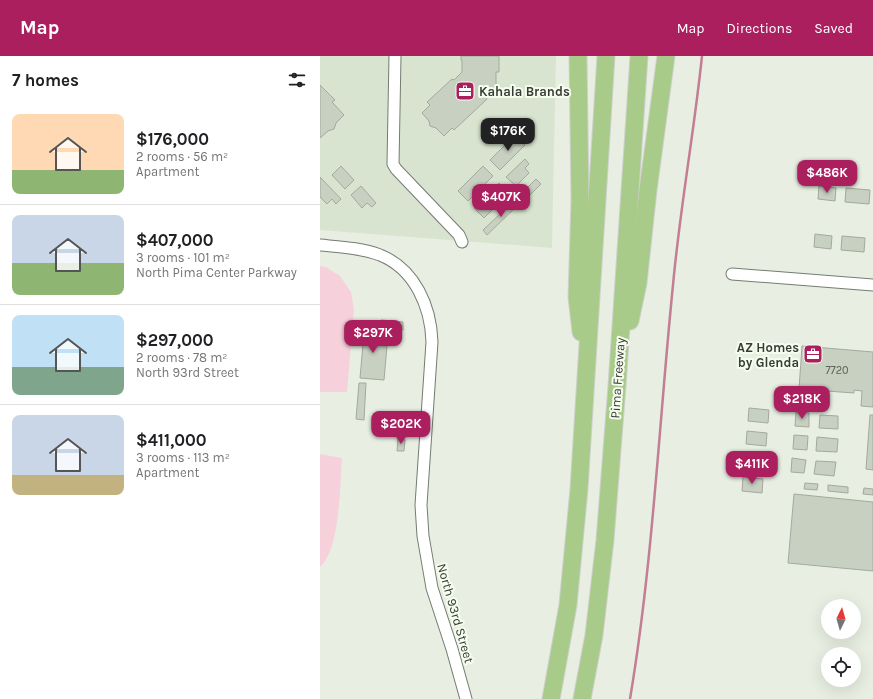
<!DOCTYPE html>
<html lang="en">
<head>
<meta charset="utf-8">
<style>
  :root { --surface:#fff; --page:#f6f6f6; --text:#202124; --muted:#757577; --line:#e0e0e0; --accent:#ab1f5f }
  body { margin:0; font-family:Karla,sans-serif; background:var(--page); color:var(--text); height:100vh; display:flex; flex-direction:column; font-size:15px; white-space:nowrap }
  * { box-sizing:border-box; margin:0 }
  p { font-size:13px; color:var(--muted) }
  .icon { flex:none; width:22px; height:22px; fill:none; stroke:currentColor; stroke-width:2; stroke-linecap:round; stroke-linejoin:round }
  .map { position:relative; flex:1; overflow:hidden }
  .drawer { display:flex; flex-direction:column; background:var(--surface); width:320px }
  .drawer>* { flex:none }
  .needle { width:26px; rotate:5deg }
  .controls { position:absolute; left:501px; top:543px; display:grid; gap:8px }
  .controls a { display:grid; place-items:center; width:40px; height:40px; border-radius:50%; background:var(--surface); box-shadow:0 4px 16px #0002; font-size:20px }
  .price { position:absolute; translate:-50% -34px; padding:0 9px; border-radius:8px; background:var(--accent); color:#fff; font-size:13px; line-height:26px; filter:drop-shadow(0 1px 2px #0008) }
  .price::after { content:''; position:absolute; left:50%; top:24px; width:12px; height:9px; margin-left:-6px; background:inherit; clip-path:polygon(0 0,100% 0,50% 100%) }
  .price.selected { background:#222; color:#fff }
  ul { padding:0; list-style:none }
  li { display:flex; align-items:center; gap:12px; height:100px; padding:0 12px }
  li+li { border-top:1px solid var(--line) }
  li span { display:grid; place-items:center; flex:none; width:112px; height:80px; border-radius:8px; color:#555 }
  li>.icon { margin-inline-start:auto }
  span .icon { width:48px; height:48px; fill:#fffc; stroke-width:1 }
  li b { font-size:17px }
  h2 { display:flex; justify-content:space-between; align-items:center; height:48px; padding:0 12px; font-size:17px }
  header { display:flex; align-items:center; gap:24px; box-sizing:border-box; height:56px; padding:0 20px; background:var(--accent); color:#fff }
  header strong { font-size:19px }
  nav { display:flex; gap:22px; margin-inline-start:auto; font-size:14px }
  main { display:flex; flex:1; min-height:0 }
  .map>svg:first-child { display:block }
  .built { fill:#d8e4cf }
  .green { fill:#f6d1db }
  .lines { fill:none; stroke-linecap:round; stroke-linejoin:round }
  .stream { stroke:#c27e92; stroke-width:2.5 }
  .building { fill:#c8d0c2; stroke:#a2aa9d }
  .minor-casing { stroke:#757c70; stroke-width:13 }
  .highway-casing { stroke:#cfd0cf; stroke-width:19 }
  .minor { stroke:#fff; stroke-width:11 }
  .highway { stroke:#a9cb8a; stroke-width:17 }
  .labels { text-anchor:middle; stroke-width:4; stroke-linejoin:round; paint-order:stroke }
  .number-label { font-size:11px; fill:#5d6159 }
  .poi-label { font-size:13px; font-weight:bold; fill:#393c36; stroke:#f5fdef; text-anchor:start }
  .street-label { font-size:13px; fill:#393c36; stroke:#f5fdef }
</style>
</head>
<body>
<header>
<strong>Map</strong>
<nav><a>Map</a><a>Directions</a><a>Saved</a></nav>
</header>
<main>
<section class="drawer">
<h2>7 homes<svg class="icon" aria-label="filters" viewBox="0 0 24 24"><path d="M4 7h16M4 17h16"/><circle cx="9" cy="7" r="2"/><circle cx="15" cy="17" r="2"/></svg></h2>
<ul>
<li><span style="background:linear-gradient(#ffd9b3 70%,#8fb573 0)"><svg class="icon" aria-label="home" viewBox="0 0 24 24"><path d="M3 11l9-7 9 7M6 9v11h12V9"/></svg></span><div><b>$176,000</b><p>2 rooms · 56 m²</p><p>Apartment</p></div></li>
<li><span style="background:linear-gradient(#c9d6e8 60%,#8fb573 0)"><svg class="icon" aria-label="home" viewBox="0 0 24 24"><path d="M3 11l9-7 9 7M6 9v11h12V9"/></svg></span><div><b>$407,000</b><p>3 rooms · 101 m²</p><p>North Pima Center Parkway</p></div></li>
<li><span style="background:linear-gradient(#bfe0f5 65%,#7fa58c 0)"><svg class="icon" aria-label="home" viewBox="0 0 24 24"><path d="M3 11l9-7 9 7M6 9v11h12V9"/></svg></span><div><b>$297,000</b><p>2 rooms · 78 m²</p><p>North 93rd Street</p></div></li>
<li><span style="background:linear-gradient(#c9d6e8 75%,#c2b280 0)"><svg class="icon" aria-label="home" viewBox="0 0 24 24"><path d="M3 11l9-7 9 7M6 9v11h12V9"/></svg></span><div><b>$411,000</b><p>3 rooms · 113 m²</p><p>Apartment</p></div></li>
</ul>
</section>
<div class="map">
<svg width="553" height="643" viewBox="0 0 553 643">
  <rect width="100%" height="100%" fill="#e8efe2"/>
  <!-- built -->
  <polygon class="built" points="0,0 236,0 232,192 0,174"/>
  <!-- green -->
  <g class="green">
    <polygon points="0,210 6,211 20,220 31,236 34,254 27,336 0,336"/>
    <path d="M 0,398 L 22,402 C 20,429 20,494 0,511 Z"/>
  </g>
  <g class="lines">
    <!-- stream -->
    <path class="stream" d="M 310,643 C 333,506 339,367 353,229 C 360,152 374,77 382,0"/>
  </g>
  <!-- building -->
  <g class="building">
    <polygon points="141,0 179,0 179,16 176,16 176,30 165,40 167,43 134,74 132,72 124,80 116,72 110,70 109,65 102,57 110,49 107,46 132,23 134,24 142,16 142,4 141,4"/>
    <polygon points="0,29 15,44 12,46 24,59 16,67 14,73 8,75 0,82"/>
    <polygon points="195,79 205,89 180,114 170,104"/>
    <polygon points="205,103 209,108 205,112 209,117 196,130 186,121"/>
    <polygon points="21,110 34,124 25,133 12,119"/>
    <polygon points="163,110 173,120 148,145 138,135"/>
    <polygon points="0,121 21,143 16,148 12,143 7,148 0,141"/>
    <polygon points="216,123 221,128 207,142 202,137"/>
    <polygon points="179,127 189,137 164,162 154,152"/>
    <polygon points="41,130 56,147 52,151 47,147 42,152 31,139"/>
    <polygon points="499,130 516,132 515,145 498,143"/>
    <polygon points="526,132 550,134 549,148 525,146"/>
    <polygon points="195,144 199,148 167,179 163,174"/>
    <polygon points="495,178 512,180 511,193 494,191"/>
    <polygon points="522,180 545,182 544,196 521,194"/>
    <polygon points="61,264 83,266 83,274 60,271"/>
    <polygon points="45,265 58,266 55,289 67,290 64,324 40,322"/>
    <polygon points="482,290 553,296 553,351 541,350 542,335 534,334 534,337 479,333"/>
    <polygon points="39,327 46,327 44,364 36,363"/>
    <polygon points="429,352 449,354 448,367 428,365"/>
    <polygon points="476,356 489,357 489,371 475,370"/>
    <polygon points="500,359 518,360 518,373 499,372"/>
    <polygon points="550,359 553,359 553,414 546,413"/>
    <polygon points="427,375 447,377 446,390 426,388"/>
    <polygon points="474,379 488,380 487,394 473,393"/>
    <polygon points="497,381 518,383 517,396 496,395"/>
    <polygon points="78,383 85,384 84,395 77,395"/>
    <polygon points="425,398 445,400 444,414 424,412"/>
    <polygon points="472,402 486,404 484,417 471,416"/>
    <polygon points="496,405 516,406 514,420 494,418"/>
    <polygon points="423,421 443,423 442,437 422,435"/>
    <polygon points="485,427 498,428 497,434 484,433"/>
    <polygon points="508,429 528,431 528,437 508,435"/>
    <polygon points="544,432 553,433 553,439 543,438"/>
    <polygon points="474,438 553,446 553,515 468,507"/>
  </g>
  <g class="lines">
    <defs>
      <g id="minor">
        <polyline points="75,0 73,108 76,113 139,179 142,186"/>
        <path d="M 0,189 C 20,191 41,192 60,199 C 95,213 111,251 112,286 L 101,449 L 103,480 L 112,532 L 132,593 L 146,643"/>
        <polyline points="412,218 553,229"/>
      </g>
      <g id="highway">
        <polyline points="258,0 260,144 257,241 261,276"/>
        <polyline points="310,265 318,227 328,134 346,0"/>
        <polyline points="231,643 248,549 259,433 286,0"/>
        <polyline points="262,643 274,579 285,484 297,330 319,0"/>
      </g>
    </defs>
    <!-- minor casing -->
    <use href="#minor" class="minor-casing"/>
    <!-- highway casing -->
    <use href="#highway" class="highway-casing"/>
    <!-- minor -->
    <use href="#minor" class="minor"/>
    <!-- highway -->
    <use href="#highway" class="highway"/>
  </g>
  <!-- icons -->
  <defs>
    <symbol id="office-square" viewBox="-11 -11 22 22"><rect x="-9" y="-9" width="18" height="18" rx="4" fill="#ab1f5f" stroke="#f5fdef"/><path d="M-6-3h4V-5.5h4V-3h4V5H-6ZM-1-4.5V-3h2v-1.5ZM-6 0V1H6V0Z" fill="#fff"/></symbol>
  </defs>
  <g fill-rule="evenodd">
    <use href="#office-square" x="134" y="24" width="22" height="22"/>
    <use href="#office-square" x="482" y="287" width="22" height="22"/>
  </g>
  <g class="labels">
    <!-- number labels -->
    <g class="number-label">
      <text x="517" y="318">7720</text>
    </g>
    <!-- poi labels -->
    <g class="poi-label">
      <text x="159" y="40">Kahala Brands</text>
      <text x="479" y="296" text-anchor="end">AZ Homes<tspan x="479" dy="15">by Glenda</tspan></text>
    </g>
    <!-- street labels -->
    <g class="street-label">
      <text transform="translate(297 322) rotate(-86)" y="5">Pima Freeway</text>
      <text transform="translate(136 557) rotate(74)" y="5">North 93rd Street</text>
    </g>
  </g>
</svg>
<div class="controls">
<a><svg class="needle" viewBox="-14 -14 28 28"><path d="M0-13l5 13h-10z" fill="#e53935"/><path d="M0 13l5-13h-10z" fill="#757577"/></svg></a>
<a><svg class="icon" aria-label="locate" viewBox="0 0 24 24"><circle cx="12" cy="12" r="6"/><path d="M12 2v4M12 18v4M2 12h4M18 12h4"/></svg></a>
</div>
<b class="price selected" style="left:188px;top:96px">$176K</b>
<b class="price" style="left:507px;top:138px">$486K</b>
<b class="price" style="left:181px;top:162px">$407K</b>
<b class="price" style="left:53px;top:298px">$297K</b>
<b class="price" style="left:482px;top:364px">$218K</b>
<b class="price" style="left:81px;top:389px">$202K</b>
<b class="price" style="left:432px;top:429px">$411K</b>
</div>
</main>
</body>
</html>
